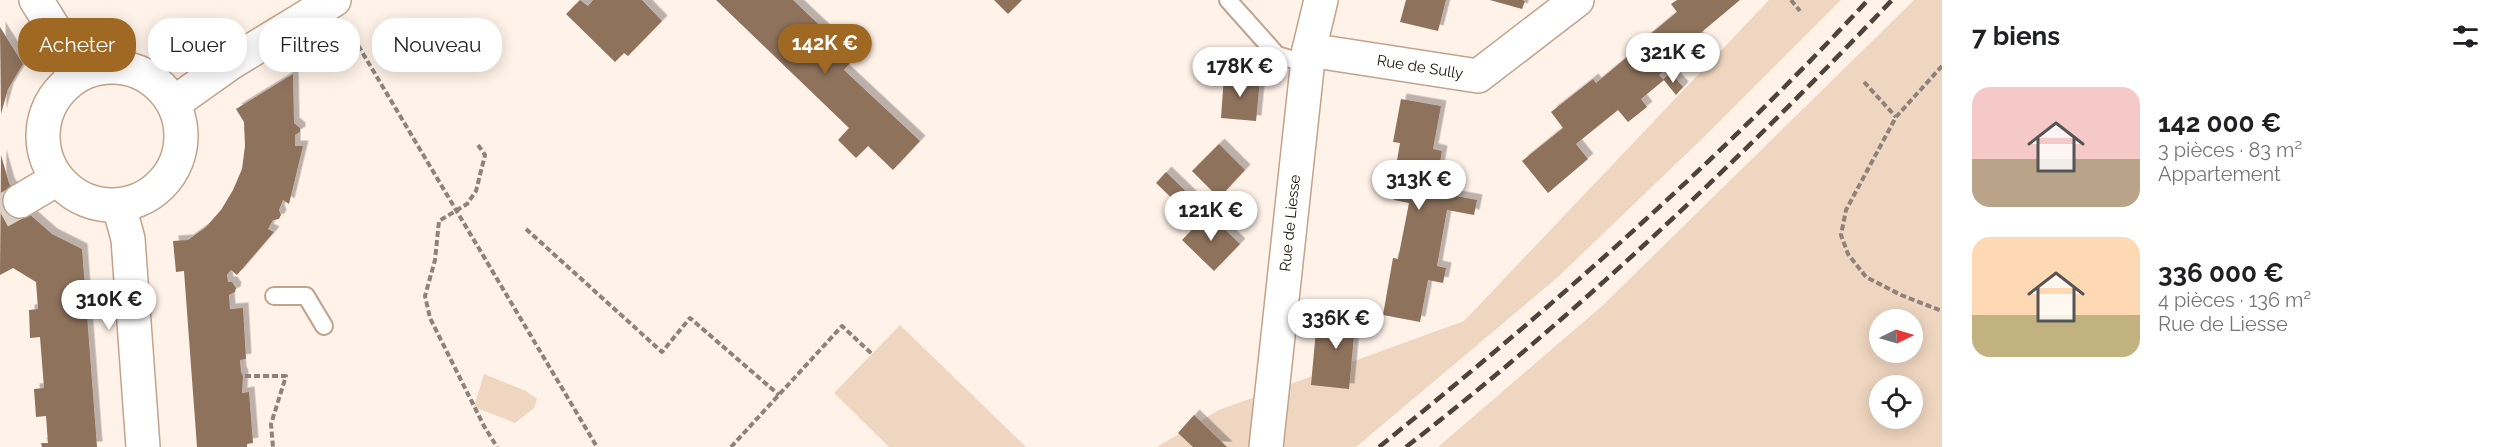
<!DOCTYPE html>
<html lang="fr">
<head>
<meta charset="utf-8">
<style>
  :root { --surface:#fff; --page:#f2f2f2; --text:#202124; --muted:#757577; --accent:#9f6823 }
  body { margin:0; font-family:Raleway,sans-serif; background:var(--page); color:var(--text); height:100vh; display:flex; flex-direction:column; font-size:22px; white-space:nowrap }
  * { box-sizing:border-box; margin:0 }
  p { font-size:20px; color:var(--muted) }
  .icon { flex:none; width:33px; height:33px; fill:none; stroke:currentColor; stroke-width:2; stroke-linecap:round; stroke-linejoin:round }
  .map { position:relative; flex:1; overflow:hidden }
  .drawer { display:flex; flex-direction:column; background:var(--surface); width:570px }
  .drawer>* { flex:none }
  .banner { position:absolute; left:18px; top:18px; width:570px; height:54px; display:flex; gap:12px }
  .needle { width:39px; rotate:85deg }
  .controls { position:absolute; left:1869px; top:309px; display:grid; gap:12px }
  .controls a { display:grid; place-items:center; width:54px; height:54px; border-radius:50%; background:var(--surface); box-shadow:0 3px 15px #0003; font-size:30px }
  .price { position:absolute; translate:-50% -51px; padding:0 14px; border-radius:21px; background:#fff; color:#222; font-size:20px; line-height:39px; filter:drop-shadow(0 2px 3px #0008) }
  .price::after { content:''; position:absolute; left:50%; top:36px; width:18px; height:14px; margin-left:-9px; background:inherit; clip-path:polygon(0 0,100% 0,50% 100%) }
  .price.on { background:var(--accent); color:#fff }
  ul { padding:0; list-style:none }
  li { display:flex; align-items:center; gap:18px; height:150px; padding:0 30px }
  li span { display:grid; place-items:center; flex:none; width:168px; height:120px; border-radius:18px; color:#555 }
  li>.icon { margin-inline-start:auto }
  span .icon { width:72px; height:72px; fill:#fffc; stroke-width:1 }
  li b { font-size:26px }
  h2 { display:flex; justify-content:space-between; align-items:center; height:72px; padding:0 30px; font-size:26px }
  .chip { padding:0 21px; border-radius:24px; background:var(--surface); box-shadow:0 3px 15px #0003; font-size:21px; line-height:54px }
  .chip.on { background:var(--accent); color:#fff }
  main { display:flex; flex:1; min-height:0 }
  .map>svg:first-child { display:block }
  .green { fill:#efd6c0; fill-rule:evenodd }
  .building { fill:#8e725b; filter:url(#shadow) }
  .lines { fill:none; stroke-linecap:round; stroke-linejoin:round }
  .street-tunnel { stroke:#dcd0c6; stroke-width:33; stroke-dasharray:33 16; stroke-linecap:butt }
  .lane-casing { stroke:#c1a48b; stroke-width:20 }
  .street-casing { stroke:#c1a48b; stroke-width:36 }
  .path { stroke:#8e8279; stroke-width:4; stroke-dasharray:6 3; stroke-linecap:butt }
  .lane { stroke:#fff; stroke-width:16 }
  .street { stroke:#fff; stroke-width:33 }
  .rail { stroke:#4e433a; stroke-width:4.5; stroke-dasharray:12 6; stroke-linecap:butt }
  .labels { text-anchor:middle; stroke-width:6; stroke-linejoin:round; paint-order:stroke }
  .street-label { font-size:15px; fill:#190f06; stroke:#fff }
</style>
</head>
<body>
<main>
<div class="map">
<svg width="1942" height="447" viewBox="0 0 1942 447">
  <defs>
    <filter id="shadow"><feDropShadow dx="5.5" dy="-5.5" stdDeviation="0" flood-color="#0004"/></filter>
  </defs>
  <rect width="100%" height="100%" fill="#fff2e8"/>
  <!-- green -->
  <g class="green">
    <polygon points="1769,0 1841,0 1706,135 1558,277 1356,447 1157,447 1219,410 1464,321"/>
    <path d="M 1914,0 L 1942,0 L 1942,447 L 1438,447 L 1602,306 ZM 1880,320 L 1912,320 L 1912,352 L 1880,352 ZM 1880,386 L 1912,386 L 1912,418 L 1880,418 Z"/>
    <polygon points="900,325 1026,447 889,447 834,393"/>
    <polygon points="484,374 526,391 537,399 534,408 515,423 474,407"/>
  </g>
  <!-- building -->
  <g class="building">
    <polygon points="580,0 588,6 593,0 642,0 662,21 628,56 624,53 615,62 566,14"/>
    <polygon points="716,0 793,0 854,58 844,70 920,141 893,170 868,146 856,158 838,140 849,128"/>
    <polygon points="994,0 1022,0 1008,14"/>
    <polygon points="1406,0 1446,0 1438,31 1400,22"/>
    <polygon points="1490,0 1522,0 1525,1 1522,9"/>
    <polygon points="1677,0 1740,0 1697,36 1709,51 1686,70 1678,60 1659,75 1664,80 1641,99 1647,107 1628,122 1618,110 1576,144 1588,159 1548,193 1522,161 1563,128 1551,112 1593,79 1596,83 1638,48 1636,46 1677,12 1671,4"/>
    <polygon points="0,27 23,64 8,89 1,114"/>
    <polygon points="1671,73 1683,87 1676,95 1663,79"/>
    <polygon points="293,74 294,123 300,128 300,132 295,135 295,146 303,146 289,204 283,200 279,210 281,215 279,219 273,220 268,229 274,232 237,275 231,270 227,275 228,282 232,282 236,288 235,292 229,295 230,309 243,308 246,359 240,360 241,372 243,376 242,393 249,392 253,443 247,444 247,447 197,447 184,271 176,272 173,241 188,240 206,227 221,210 233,190 242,169 245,146 244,122 236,109"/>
    <polygon points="1224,76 1260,79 1256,121 1221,118"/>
    <polygon points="1401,99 1441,106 1433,149 1442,151 1435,192 1477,200 1474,215 1447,210 1437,266 1446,268 1443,283 1428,280 1420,322 1383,315 1393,258 1398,259 1409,203 1394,200 1399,172 1395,172 1400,143 1393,142"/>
    <polygon points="1219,144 1245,170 1219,198 1192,171"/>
    <polygon points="1,155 9,183 27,212 52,234 82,249 97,447 42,447 41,443 48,443 46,416 36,417 34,389 44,388 40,337 30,338 29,310 38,309 36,282 13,268 0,275"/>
    <polygon points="1166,172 1197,202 1186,212 1156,183"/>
    <polygon points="1208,213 1240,244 1214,271 1182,240"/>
    <polygon points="1350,310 1373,314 1371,329 1355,325 1349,389 1311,385 1317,319 1348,322"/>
    <polygon points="1194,415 1227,447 1193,447 1178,433"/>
  </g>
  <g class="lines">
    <!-- street-tunnel -->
    <polyline class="street-tunnel" points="0,212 20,201"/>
    <defs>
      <g id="lane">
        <polyline points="1228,0 1277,55 1308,64"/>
        <polyline points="274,296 306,296 324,326"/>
      </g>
      <g id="street">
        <polyline points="36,0 60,38 73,76"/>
        <polyline points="1309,50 1478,76 1577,0"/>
        <circle cx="112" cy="136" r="69"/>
        <polyline points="174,103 229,64 334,0"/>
        <polyline points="20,201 57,179"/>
        <polyline points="119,206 128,239 143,447"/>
        <polyline points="1266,447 1309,50 1321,0"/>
      </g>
    </defs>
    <!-- lane casing -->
    <use href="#lane" class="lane-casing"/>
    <!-- street casing -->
    <use href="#street" class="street-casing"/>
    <!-- path -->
    <g class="path">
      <polyline points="1791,0 1800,11"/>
      <polyline points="349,30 597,447"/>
      <polyline points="1942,66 1896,117 1846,210 1841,235 1848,254 1866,277 1901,295 1942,311"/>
      <polyline points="1864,82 1896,117"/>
      <polyline points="478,145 485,155 476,191 467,204 439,221 435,260 425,296 430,318 484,426 497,447"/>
      <polyline points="526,229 662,352 690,318 779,395"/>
      <polyline points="245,376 286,376 271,424 273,447"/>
      <polyline points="731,447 842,326 872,354"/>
    </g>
    <!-- lane -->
    <use href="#lane" class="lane"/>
    <!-- street -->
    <use href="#street" class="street"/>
    <!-- rail -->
    <g class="rail">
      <path d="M 1379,447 C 1551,308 1718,162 1868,0"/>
      <path d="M 1406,447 C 1580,312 1741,159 1892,0"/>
    </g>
  </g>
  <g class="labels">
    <!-- street labels -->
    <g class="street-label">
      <text transform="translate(1420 67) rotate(9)" y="5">Rue de Sully</text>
      <text transform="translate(1290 223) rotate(-84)" y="5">Rue de Liesse</text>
    </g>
  </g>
</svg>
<div class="controls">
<a><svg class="needle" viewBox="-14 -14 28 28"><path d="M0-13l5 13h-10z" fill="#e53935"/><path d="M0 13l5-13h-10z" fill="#757577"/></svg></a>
<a><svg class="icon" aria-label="locate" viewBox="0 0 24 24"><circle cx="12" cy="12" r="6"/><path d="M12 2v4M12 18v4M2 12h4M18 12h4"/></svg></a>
</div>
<b class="price on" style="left:825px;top:75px">142K €</b>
<b class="price" style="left:1673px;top:84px">321K €</b>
<b class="price" style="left:1240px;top:98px">178K €</b>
<b class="price" style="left:1419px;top:211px">313K €</b>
<b class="price" style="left:1211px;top:242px">121K €</b>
<b class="price" style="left:109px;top:331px">310K €</b>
<b class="price" style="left:1336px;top:350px">336K €</b>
<div class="banner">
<a class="chip on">Acheter</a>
<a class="chip">Louer</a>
<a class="chip">Filtres</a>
<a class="chip">Nouveau</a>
</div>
</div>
<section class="drawer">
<h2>7 biens<svg class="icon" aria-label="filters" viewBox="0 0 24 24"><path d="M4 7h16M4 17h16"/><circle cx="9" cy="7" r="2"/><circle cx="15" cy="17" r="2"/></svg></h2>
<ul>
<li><span style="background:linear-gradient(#f6c9c9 60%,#b9a48a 0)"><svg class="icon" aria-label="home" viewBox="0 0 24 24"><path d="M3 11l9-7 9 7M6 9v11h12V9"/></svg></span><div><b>142 000 €</b><p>3 pièces · 83 m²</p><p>Appartement</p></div></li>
<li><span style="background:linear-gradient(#ffd9b3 65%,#c2b280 0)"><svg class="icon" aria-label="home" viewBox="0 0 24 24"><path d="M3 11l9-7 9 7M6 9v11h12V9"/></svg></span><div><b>336 000 €</b><p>4 pièces · 136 m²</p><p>Rue de Liesse</p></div></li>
</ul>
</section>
</main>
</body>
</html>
